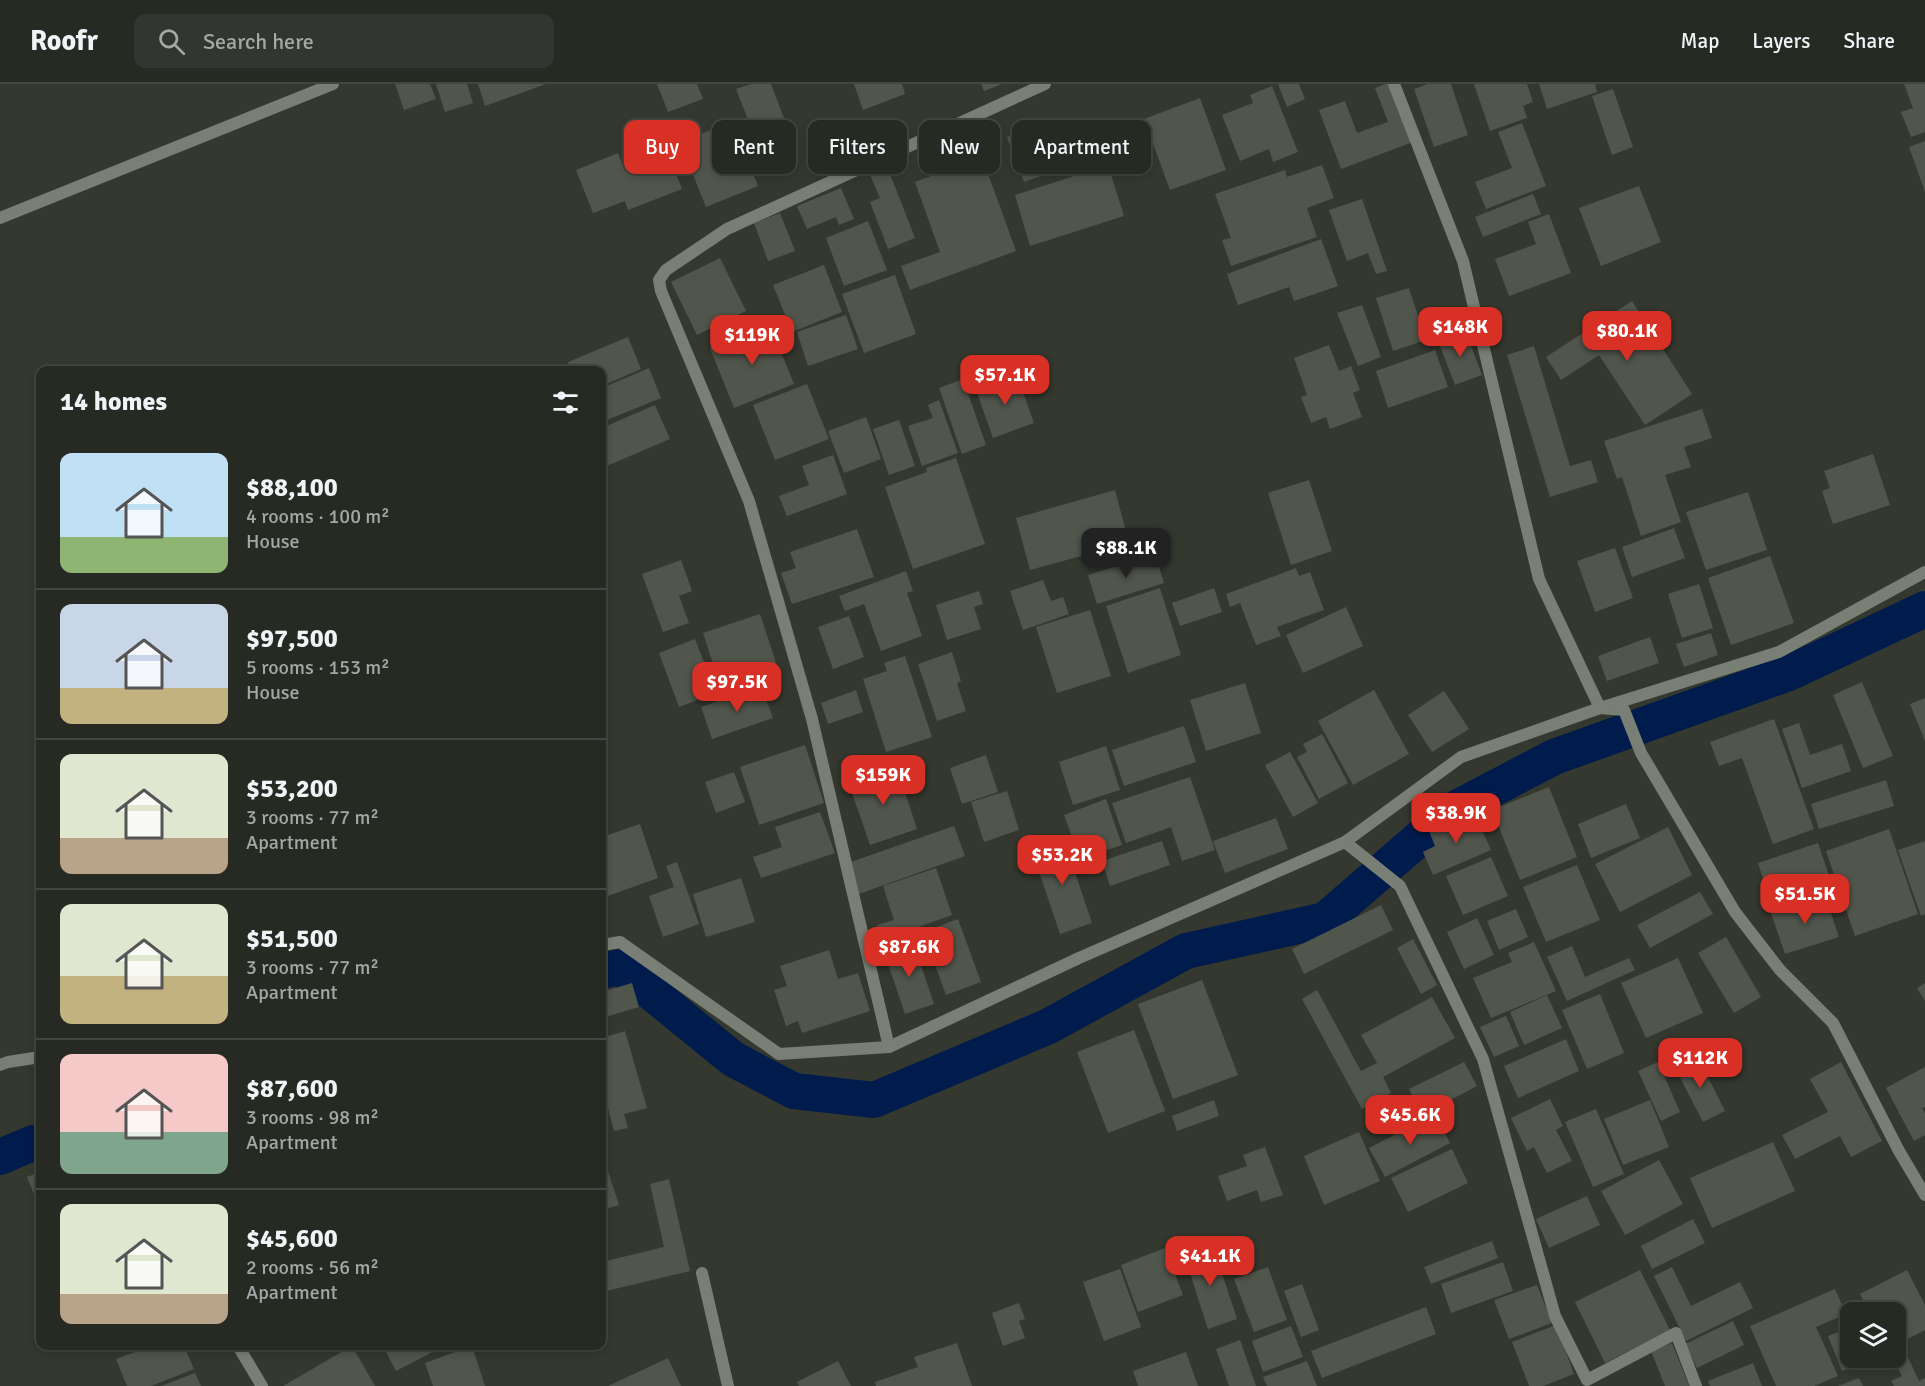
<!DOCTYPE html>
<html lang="en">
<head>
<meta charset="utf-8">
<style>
  :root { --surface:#272a23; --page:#333630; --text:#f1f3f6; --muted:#a4a7a6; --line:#434641; --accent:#d93025 }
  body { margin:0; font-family:Signika,sans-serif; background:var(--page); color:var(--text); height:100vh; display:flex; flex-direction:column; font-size:22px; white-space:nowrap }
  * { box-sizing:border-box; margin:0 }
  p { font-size:20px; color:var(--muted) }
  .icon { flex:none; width:33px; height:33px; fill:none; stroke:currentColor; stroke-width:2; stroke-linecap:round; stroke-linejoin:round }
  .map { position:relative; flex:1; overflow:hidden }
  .panel { position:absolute; left:36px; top:282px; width:570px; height:984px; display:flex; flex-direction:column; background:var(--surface); border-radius:12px; box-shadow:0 3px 9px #0003,0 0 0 2px var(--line) }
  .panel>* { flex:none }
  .top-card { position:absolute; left:624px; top:36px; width:570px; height:54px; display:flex; gap:12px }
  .fabs { position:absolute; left:1840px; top:1218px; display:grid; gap:12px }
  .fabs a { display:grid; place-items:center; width:66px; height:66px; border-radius:12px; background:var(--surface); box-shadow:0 3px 9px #0003,0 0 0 2px var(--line); font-size:30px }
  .price { position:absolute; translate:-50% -51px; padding:0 14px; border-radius:12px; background:var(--accent); color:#fff; font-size:20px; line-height:39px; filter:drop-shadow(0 2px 3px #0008) }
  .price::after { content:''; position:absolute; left:50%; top:36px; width:18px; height:14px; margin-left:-9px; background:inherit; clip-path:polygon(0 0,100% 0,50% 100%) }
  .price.current { background:#222; color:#fff }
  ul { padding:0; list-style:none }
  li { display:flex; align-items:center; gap:18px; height:150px; padding:0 24px }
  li+li { border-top:2px solid var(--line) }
  li span { display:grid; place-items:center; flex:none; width:168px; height:120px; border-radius:12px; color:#555 }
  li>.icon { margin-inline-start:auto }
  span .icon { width:72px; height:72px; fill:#fffc; stroke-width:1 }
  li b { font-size:26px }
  h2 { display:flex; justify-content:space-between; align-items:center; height:72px; padding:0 24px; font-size:26px }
  .chip { padding:0 21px; border-radius:12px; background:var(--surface); box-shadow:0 3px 9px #0003,0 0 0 2px var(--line); font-size:21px; line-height:54px }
  .chip.current { background:var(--accent); color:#fff }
  header { display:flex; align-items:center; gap:36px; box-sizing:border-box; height:84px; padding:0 30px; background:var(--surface); border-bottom:2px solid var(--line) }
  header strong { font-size:28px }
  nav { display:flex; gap:33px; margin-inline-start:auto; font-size:21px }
  .search { width:420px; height:54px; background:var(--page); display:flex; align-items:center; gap:15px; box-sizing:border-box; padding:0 21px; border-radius:12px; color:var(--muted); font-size:22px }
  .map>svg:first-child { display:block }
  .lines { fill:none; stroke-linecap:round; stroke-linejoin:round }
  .canal { stroke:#001c4d; stroke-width:36 }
  .building { fill:#51564c }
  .minor { stroke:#797f74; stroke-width:12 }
</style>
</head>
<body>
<header>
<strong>Roofr</strong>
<div class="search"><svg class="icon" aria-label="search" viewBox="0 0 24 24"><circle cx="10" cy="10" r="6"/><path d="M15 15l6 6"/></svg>Search here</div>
<nav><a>Map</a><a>Layers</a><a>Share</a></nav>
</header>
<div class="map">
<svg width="1925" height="1302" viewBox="0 0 1925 1302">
  <rect width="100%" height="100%" fill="#34382f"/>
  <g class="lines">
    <!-- canal -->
    <g class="canal">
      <polyline points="602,887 620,883 733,975 794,1007 874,1016 1047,943 1186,867 1325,836 1451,727 1554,673 1789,589 1925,525"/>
      <polyline points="0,1073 33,1059 40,1058"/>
    </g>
  </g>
  <!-- building -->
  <g class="building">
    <polygon points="395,0 430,0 436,15 404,26"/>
    <polygon points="436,0 467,0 473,19 445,28"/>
    <polygon points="478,0 546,0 485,22"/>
    <polygon points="657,0 697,0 703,15 668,28"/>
    <polygon points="751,0 771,0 790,50 758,61 736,5"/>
    <polygon points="854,0 902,0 905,10 863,26"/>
    <polygon points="981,0 1002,0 984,7"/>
    <polygon points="1278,0 1299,0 1305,15 1287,23"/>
    <polygon points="1385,0 1391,0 1413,58 1341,85 1319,26 1345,17 1357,49 1388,38 1375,4"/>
    <polygon points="1428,0 1451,0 1468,51 1434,63 1414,5"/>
    <polygon points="1474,0 1527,0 1533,18 1523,22 1527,34 1490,47"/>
    <polygon points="1539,0 1595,0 1597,8 1547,25"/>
    <polygon points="1904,0 1925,0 1925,48 1911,53 1901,28 1913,24"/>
    <polygon points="1272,2 1298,68 1273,78 1269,65 1240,77 1222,31 1253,19 1250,11"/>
    <polygon points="1613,5 1633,63 1612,71 1592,12"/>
    <polygon points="1200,14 1226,86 1170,106 1144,35"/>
    <polygon points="732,37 758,102 706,123 680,59"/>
    <polygon points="1053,37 1069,82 1024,98 1007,53"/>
    <polygon points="1522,39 1546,102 1486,125 1475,98 1512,84 1498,48"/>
    <polygon points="1925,57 1925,108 1909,63"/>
    <polygon points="618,69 624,85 668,69 682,105 628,126 625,117 593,129 576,86"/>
    <polygon points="982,73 1016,167 910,206 901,182 940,168 915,98"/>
    <polygon points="885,77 915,154 888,165 870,118 880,114 867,84"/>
    <polygon points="1108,81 1124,132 1030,162 1015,111"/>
    <polygon points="1322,81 1334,114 1307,124 1317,153 1231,182 1222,156 1231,154 1215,110 1285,86 1287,93"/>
    <polygon points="1639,102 1661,158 1601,182 1579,124"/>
    <polygon points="841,104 854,135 839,141 836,133 807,145 797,122"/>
    <polygon points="1533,110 1541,130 1483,153 1475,133"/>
    <polygon points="1362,115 1387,187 1376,190 1368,169 1347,177 1329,126"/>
    <polygon points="780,129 795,167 768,177 754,139"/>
    <polygon points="1549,130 1571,189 1509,212 1495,175 1536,160 1528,138"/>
    <polygon points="868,137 887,186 844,202 826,154"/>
    <polygon points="1321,155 1338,202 1294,217 1289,203 1238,221 1227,190"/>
    <polygon points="720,174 746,227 697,251 671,198"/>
    <polygon points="824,181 842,228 792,248 773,201"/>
    <polygon points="895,191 916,250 864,269 842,210"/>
    <polygon points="1409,204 1426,256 1393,267 1376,214"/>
    <polygon points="1632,217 1692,310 1645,341 1599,271 1561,296 1546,273"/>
    <polygon points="1362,221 1381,273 1358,282 1337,229"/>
    <polygon points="846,231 858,265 808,282 797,248"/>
    <polygon points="770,241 794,300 734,324 710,264"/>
    <polygon points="1465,246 1482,291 1455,301 1438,257"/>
    <polygon points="628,253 641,285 602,302 602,286 571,286 568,278"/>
    <polygon points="1329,261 1339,287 1351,282 1360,306 1353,309 1362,333 1330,345 1326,333 1311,339 1301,313 1307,311 1294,274"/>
    <polygon points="1534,262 1570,382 1591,376 1598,398 1550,413 1507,271"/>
    <polygon points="1435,266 1448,303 1388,324 1376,287"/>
    <polygon points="649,284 661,314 602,338 602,304"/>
    <polygon points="1017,291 1034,339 993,354 976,306"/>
    <polygon points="963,295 986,361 962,370 939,304"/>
    <polygon points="807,300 829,355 775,376 753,321"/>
    <polygon points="939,316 958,369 922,382 908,342 933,334 928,321"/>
    <polygon points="655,321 670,355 602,384 602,344"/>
    <polygon points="1702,325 1712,354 1684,363 1691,383 1665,391 1681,438 1641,452 1622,393 1617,395 1604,357"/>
    <polygon points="866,333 881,375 844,389 828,347"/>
    <polygon points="899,336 915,382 889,391 873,345"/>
    <polygon points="1873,370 1890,421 1833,440 1822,407 1830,404 1824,387"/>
    <polygon points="833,371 847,410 787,432 779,412 809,401 802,382"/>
    <polygon points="956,374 985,460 913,485 885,403 927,388 926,384"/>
    <polygon points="1309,396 1332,467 1291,481 1268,409"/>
    <polygon points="1115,406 1129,459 1030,486 1016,434"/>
    <polygon points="1748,408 1767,466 1706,486 1686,428"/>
    <polygon points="1674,444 1685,474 1632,493 1622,463"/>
    <polygon points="857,445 874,493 792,520 781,489 796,484 790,468"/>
    <polygon points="1615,464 1633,514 1595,528 1577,477"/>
    <polygon points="1155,470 1164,499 1097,520 1088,491"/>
    <polygon points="1770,472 1794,539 1731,561 1708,494"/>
    <polygon points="681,476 692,507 679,512 689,539 663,548 642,490"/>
    <polygon points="1296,484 1299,492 1310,488 1324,526 1277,543 1281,552 1256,561 1240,519 1230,523 1226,510"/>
    <polygon points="906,487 913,507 907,509 922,552 881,567 864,520 845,527 839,512"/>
    <polygon points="1043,496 1051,517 1063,513 1069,530 1023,546 1010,507"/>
    <polygon points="1699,500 1713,544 1682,554 1668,510"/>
    <polygon points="1160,504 1181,571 1128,589 1106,522"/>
    <polygon points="1214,504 1222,528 1180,542 1172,519"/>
    <polygon points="979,507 983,520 974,523 981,545 947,556 936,521"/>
    <polygon points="1346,523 1363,562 1303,589 1286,551"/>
    <polygon points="1090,526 1111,592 1057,609 1036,543"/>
    <polygon points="760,530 778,585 721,604 703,549"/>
    <polygon points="849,532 864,573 833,585 818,543"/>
    <polygon points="1711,549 1718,571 1684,583 1676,560"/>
    <polygon points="1650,553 1659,579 1607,597 1598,572"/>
    <polygon points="695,555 716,609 679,623 659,569"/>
    <polygon points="952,568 961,597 957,599 966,627 937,637 918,580"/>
    <polygon points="905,572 932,653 886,668 863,595 887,587 884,579"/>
    <polygon points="1862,598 1893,672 1863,684 1833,611"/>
    <polygon points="1245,599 1261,649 1206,667 1190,616"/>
    <polygon points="761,602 773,634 712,655 701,623"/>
    <polygon points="856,606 863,628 828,640 821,619"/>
    <polygon points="1374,606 1409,670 1353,701 1318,637"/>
    <polygon points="1444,607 1469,645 1432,668 1408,631"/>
    <polygon points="1925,614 1925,657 1910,620"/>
    <polygon points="1774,635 1814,745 1773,760 1742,674 1719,682 1710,658"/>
    <polygon points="1799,639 1810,671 1842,660 1851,687 1802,704 1782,645"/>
    <polygon points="1184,642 1196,678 1124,702 1112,666"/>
    <polygon points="1322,650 1348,699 1319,715 1297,673 1307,668 1303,660"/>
    <polygon points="805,661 824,719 759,741 740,683"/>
    <polygon points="1106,662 1120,706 1073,721 1059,678"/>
    <polygon points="1290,668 1318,719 1293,733 1265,681"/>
    <polygon points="986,671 998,708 962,720 950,684"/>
    <polygon points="897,684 917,745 870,761 849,700"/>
    <polygon points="734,688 745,718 716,729 705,698"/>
    <polygon points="1190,693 1215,766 1182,777 1171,743 1126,759 1112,719"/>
    <polygon points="1886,696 1894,722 1819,745 1811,720"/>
    <polygon points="1549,703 1577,773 1520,796 1492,726"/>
    <polygon points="1007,707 1019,746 984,758 971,718"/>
    <polygon points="1106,715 1122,761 1080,775 1064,731"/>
    <polygon points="1626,720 1640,754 1591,774 1578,740"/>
    <polygon points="820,728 835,769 761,794 753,773 782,763 775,743"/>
    <polygon points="1474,728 1491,766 1433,791 1423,768 1435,762 1429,747"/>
    <polygon points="1276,734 1288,765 1225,789 1213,757"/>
    <polygon points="640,740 658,794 602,814 602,753"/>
    <polygon points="954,742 965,772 859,810 848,779"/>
    <polygon points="1668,743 1692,791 1620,828 1595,780"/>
    <polygon points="1889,745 1918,830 1855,852 1826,767"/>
    <polygon points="1063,753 1092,839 1060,850 1031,764"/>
    <polygon points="1162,757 1170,781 1110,802 1102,777"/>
    <polygon points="1925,757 1925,830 1921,832 1898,766"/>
    <polygon points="1818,759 1834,806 1773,826 1758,779"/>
    <polygon points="1491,773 1508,812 1463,831 1446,792"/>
    <polygon points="677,778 699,840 663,853 649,812 674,803 666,782"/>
    <polygon points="1577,781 1600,836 1546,858 1523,803"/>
    <polygon points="936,784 952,831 882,856 877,841 894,836 883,802"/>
    <polygon points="741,794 755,838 706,853 693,810"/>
    <polygon points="1700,808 1713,830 1650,864 1637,841"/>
    <polygon points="1825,811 1839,853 1785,870 1771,829"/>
    <polygon points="1381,821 1393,846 1304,890 1292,865"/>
    <polygon points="1516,825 1528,853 1499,866 1487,837"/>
    <polygon points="1477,834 1494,871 1464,885 1447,848"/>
    <polygon points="958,835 981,898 946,911 923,848"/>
    <polygon points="1726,853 1761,913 1734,929 1698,869"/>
    <polygon points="1413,855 1437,901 1421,910 1397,864"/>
    <polygon points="913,858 934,920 905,930 884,868"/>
    <polygon points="1534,858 1556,907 1491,934 1473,894 1512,878 1508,869"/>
    <polygon points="1572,862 1585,893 1629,874 1635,886 1567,917 1547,873"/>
    <polygon points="829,866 838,895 858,889 870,927 802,949 798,937 786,942 774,906 787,902 780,882"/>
    <polygon points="1678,874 1703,929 1646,954 1621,899"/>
    <polygon points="1202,896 1238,991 1173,1015 1138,920"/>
    <polygon points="632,899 639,923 602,934 602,908"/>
    <polygon points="1925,899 1925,917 1917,904"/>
    <polygon points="1317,906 1361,987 1377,979 1361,951 1432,913 1455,954 1383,993 1391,1009 1362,1025 1302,915"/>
    <polygon points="1600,910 1624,969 1587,985 1562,926"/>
    <polygon points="1547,911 1562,944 1524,961 1510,928"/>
    <polygon points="1506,932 1519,962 1494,973 1480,943"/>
    <polygon points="1134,946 1165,1027 1108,1049 1077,968"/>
    <polygon points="625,947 647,1024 624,1030 628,1044 614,1047 602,1001 602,954"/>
    <polygon points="1566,955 1579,987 1518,1014 1504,982"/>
    <polygon points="1698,973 1725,1027 1703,1038 1675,984"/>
    <polygon points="1464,978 1477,1002 1422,1031 1409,1005"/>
    <polygon points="1658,978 1680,1028 1661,1037 1638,987"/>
    <polygon points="1841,978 1882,1057 1851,1073 1840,1052 1795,1075 1782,1051 1828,1028 1810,995"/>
    <polygon points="1925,983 1925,1023 1922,1024 1925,1029 1925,1051 1914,1057 1886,1004"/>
    <polygon points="1550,1015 1563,1042 1556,1046 1572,1077 1547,1089 1534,1063 1527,1067 1511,1034"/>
    <polygon points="1214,1016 1219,1032 1177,1047 1172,1032"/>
    <polygon points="1650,1016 1669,1063 1623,1081 1604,1035"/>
    <polygon points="1596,1025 1624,1090 1593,1103 1565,1038"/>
    <polygon points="1435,1030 1450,1059 1385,1093 1369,1064"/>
    <polygon points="1359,1048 1380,1097 1324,1121 1304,1072"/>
    <polygon points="1773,1058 1795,1107 1712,1144 1690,1094"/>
    <polygon points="1265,1063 1283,1111 1261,1118 1257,1106 1227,1117 1218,1092 1247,1082 1243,1071"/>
    <polygon points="1452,1065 1468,1099 1408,1128 1391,1094"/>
    <polygon points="602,1069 619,1121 602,1126"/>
    <polygon points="1659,1076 1683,1120 1625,1151 1601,1107"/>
    <polygon points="40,1088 40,1125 27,1093"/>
    <polygon points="669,1095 690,1187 602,1208 602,1178 664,1163 650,1100"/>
    <polygon points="1587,1112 1600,1141 1549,1164 1536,1135"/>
    <polygon points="1693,1135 1705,1159 1652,1185 1641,1162"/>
    <polygon points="1492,1157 1498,1174 1431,1200 1424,1183"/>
    <polygon points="1213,1162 1237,1235 1208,1245 1184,1171"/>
    <polygon points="1165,1164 1183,1211 1138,1228 1121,1181"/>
    <polygon points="1503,1178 1513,1207 1451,1229 1441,1200"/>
    <polygon points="1268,1183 1287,1236 1254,1248 1234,1195"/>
    <polygon points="1672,1183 1691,1222 1740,1198 1753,1224 1686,1257 1654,1192"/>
    <polygon points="1120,1185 1141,1243 1104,1257 1083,1198"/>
    <polygon points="1640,1186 1670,1246 1605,1279 1575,1218"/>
    <polygon points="1907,1186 1925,1221 1925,1246 1896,1261 1896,1228 1869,1228 1860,1210"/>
    <polygon points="1302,1200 1319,1246 1301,1253 1284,1207"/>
    <polygon points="1537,1201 1552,1239 1509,1255 1494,1216"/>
    <polygon points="1835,1205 1846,1230 1816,1243 1838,1292 1814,1302 1776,1302 1750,1242"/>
    <polygon points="1019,1219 1025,1235 1019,1237 1025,1254 1003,1262 992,1229"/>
    <polygon points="1426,1223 1436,1250 1322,1294 1311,1267"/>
    <polygon points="1733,1237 1744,1261 1697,1284 1685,1260"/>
    <polygon points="1556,1241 1574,1290 1543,1302 1529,1302 1512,1258"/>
    <polygon points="1291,1242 1303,1273 1263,1288 1252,1257"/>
    <polygon points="1851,1243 1851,1274 1870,1274 1871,1275 1842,1287 1828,1252"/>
    <polygon points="1240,1256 1256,1302 1229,1302 1216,1265"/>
    <polygon points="957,1259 972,1302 876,1302 875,1298 918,1283 914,1273"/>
    <polygon points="1672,1259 1689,1302 1665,1302 1651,1267"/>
    <polygon points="100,1262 119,1262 103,1268"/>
    <polygon points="152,1262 184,1262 194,1285 151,1302 127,1302 116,1275"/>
    <polygon points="352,1262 375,1302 283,1302"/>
    <polygon points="393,1262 444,1262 396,1287 385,1266"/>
    <polygon points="472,1262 485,1302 433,1302 425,1279"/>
    <polygon points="1905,1267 1919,1297 1925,1294 1925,1302 1894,1302 1891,1297 1902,1292 1893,1274"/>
    <polygon points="1186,1268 1198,1302 1138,1302 1133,1287"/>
    <polygon points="668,1274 681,1302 608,1302"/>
    <polygon points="838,1277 851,1302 799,1302 797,1298"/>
    <polygon points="1307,1277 1317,1302 1267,1302 1263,1293"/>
    <polygon points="1753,1279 1762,1302 1710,1302 1708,1297"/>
    <polygon points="195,1289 201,1302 161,1302"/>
    <polygon points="1859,1294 1863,1302 1838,1302"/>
  </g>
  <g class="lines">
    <!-- minor -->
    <g class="minor">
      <polyline points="1394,0 1463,177 1539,495 1600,624 1624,626 1641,669 1735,828 1780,886 1833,939 1899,1067 1925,1111"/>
      <polyline points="0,134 333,0"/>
      <polyline points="1345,758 1400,802 1483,975 1555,1232 1587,1296 1676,1249 1696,1302"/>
      <polyline points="602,861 620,858 779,970 889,963 1079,874 1345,758 1461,673 1600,624 1779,568 1925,488"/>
      <polyline points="889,963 812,635 749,417 661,207 659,196 666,186 727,145 1045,0"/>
      <polyline points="0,981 8,978 40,973"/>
      <polyline points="702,1189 728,1302"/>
      <polyline points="238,1262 262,1302"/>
    </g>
  </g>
</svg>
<div class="fabs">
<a><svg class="icon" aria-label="layers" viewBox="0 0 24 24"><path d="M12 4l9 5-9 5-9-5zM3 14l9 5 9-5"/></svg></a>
</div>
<b class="price" style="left:1460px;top:274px">$148K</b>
<b class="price" style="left:1627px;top:278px">$80.1K</b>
<b class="price" style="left:752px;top:282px">$119K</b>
<b class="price" style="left:1005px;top:322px">$57.1K</b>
<b class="price current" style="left:1126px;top:495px">$88.1K</b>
<b class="price" style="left:737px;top:629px">$97.5K</b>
<b class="price" style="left:883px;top:722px">$159K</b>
<b class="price" style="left:1456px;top:760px">$38.9K</b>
<b class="price" style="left:1062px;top:802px">$53.2K</b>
<b class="price" style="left:1805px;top:841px">$51.5K</b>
<b class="price" style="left:909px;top:894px">$87.6K</b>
<b class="price" style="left:1700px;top:1005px">$112K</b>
<b class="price" style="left:1410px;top:1062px">$45.6K</b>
<b class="price" style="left:1210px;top:1203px">$41.1K</b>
<div class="top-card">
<a class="chip current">Buy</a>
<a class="chip">Rent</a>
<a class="chip">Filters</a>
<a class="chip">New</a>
<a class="chip">Apartment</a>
</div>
<section class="panel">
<h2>14 homes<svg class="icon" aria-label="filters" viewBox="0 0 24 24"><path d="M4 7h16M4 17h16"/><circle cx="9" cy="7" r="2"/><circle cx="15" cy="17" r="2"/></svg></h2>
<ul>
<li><span style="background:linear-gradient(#bfe0f5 70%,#8fb573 0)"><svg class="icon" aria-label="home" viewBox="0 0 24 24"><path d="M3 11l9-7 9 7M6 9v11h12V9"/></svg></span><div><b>$88,100</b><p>4 rooms · 100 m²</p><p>House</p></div></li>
<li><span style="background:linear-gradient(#c9d6e8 70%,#c2b280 0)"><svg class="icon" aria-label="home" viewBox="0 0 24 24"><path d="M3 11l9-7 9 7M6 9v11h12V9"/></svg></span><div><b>$97,500</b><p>5 rooms · 153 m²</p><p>House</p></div></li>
<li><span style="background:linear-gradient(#dfe7d0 70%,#b9a48a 0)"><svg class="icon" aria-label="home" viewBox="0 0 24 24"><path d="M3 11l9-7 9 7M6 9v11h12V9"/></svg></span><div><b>$53,200</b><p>3 rooms · 77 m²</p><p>Apartment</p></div></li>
<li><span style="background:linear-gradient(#dfe7d0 60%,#c2b280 0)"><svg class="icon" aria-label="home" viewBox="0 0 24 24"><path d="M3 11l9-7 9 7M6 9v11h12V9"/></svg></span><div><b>$51,500</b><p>3 rooms · 77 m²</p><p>Apartment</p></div></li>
<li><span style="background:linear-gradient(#f6c9c9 65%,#7fa58c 0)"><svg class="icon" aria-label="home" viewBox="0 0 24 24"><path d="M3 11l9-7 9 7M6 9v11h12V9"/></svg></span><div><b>$87,600</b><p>3 rooms · 98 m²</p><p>Apartment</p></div></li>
<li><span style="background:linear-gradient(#dfe7d0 75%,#b9a48a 0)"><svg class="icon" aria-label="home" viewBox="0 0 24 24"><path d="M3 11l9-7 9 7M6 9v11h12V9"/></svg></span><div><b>$45,600</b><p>2 rooms · 56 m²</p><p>Apartment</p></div></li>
</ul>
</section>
</div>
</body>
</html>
